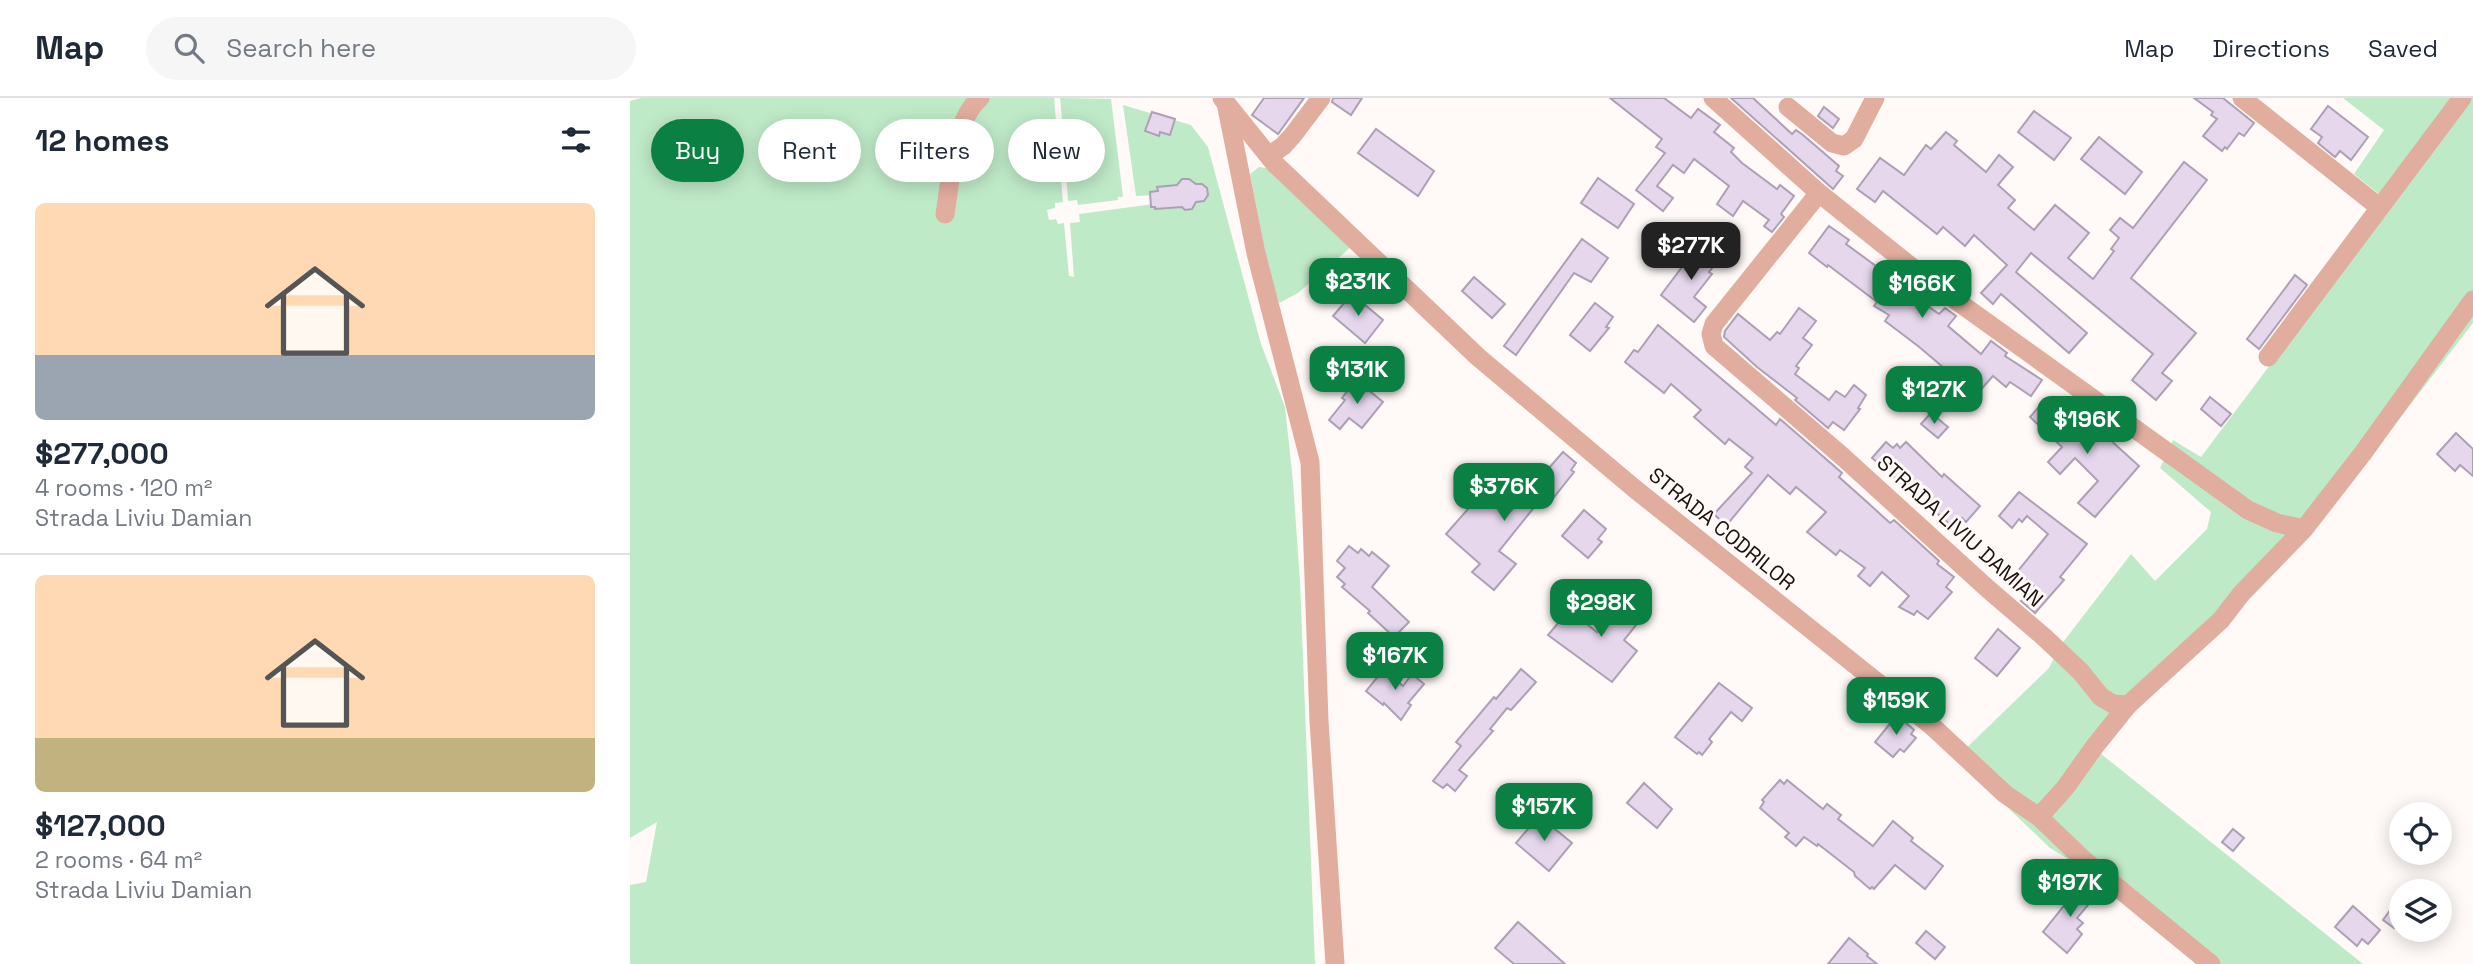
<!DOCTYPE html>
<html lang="en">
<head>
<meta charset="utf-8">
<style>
  :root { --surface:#fff; --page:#f6f6f7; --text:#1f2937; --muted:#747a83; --line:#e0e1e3; --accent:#0b8043 }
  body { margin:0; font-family:"Space Grotesk",sans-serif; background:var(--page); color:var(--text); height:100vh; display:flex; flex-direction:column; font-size:26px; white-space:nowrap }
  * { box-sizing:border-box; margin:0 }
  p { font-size:23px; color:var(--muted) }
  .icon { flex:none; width:38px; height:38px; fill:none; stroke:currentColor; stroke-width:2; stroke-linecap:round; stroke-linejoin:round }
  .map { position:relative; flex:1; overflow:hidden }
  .drawer { display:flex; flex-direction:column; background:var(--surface); width:630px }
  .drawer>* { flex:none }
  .top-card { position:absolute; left:21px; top:21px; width:665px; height:63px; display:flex; gap:14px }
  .controls { position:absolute; left:1759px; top:704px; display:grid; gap:14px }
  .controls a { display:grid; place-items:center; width:63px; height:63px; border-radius:50%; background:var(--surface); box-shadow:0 4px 18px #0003; font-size:35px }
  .price { position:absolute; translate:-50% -60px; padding:0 16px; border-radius:14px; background:var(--accent); color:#fff; font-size:23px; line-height:46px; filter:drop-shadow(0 2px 4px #0008) }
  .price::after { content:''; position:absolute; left:50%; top:42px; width:21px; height:16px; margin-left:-10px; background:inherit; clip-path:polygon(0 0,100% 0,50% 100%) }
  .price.active { background:#222; color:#fff }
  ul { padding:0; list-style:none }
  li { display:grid; align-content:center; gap:14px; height:371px; padding:0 35px }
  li+li { border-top:2px solid var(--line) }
  li span { display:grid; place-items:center; height:217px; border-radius:10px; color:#555 }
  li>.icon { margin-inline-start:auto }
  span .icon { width:126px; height:126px; fill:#fffc; stroke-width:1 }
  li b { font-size:30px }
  h2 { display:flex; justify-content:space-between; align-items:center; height:84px; padding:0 35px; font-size:30px }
  .tag { padding:0 24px; border-radius:32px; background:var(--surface); box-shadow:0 4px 18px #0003; font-size:24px; line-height:63px }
  .tag.active { background:var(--accent); color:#fff }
  header { display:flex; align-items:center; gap:42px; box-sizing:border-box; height:98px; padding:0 35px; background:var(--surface); border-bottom:2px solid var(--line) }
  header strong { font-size:33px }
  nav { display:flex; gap:38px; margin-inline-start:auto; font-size:24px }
  .search { width:490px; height:63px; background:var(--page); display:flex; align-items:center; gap:18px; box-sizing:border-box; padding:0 24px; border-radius:38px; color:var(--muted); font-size:26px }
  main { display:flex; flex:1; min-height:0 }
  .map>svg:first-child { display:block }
  .green { fill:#bfeac8 }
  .building { fill:#e6d7ed; stroke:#aea0b4; stroke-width:2 }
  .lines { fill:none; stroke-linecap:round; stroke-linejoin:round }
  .minor { stroke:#e1ad9f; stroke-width:19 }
  .labels { text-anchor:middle; stroke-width:6; stroke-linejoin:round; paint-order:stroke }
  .street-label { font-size:21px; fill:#1a120d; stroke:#fff9f7 }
</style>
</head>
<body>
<header>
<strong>Map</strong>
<div class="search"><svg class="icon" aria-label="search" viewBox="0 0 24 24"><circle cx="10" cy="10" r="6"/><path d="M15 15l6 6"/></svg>Search here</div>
<nav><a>Map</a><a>Directions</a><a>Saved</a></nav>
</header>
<main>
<section class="drawer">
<h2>12 homes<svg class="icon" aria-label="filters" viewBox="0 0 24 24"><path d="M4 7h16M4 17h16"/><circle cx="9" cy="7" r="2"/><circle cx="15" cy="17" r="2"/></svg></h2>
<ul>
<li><span style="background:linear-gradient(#ffd9b3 70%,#9aa5b1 0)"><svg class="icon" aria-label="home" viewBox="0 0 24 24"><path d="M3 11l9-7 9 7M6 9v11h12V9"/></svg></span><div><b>$277,000</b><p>4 rooms · 120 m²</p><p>Strada Liviu Damian</p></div></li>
<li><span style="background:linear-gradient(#ffd9b3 75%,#c2b280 0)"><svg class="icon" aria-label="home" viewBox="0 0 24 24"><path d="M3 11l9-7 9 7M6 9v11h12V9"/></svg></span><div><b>$127,000</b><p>2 rooms · 64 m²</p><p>Strada Liviu Damian</p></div></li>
</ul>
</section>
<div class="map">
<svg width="1843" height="866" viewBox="0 0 1843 866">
  <rect width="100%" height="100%" fill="#fff9f7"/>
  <!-- green -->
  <g class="green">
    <polygon points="11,0 424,0 433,104 425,105 425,110 417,112 419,122 426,121 428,126 434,125 439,178 444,179 440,125 450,124 449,116 531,105 529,97 506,98 493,7 561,27 578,49 631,246 655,309 663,384 670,484 685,866 0,866 0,787 16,784 27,724 0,740 0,3"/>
    <polygon points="430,0 481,1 493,99 488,99 488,102 448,107 447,102 438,103 434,44 443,42 444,47 457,46 457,43 465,41 464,38 457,38 456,35 442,36 442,39 434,41"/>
    <polygon points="1713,0 1827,0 1750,97 1724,76 1754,32"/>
    <polygon points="1840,0 1843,0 1843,225 1688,427 1460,647 1733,866 1571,866 1438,761 1420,750 1326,660 1419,570 1430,548 1501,456 1525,483 1577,431 1581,414 1530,370 1543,342 1571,359"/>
    <polygon points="629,69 636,70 722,148 668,195 649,205 639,173 620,76"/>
  </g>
  <!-- building -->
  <g class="building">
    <polygon points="634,0 674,0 648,36 622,17"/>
    <polygon points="703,0 732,0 721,17 702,4"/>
    <polygon points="980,0 1034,0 1061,20 1068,11 1090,27 1084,34 1104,50 1101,54 1112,65 1147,91 1150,87 1164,98 1151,116 1154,119 1142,134 1134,128 1139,122 1113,103 1103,118 1087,106 1099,88 1064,61 1054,75 1043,67 1027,88 1043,100 1033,113 1006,92 1035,55 1026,49 1032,41"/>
    <polygon points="1101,0 1123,0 1162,36 1166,32 1173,37 1209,68 1206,73 1213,78 1203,91"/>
    <polygon points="1564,0 1593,0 1624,25 1614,38 1609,35 1597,51 1595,49 1592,53 1573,38 1587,21 1581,17 1583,14"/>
    <polygon points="1698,8 1738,39 1721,62 1710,53 1705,59 1688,45 1692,39 1681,31"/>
    <polygon points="1194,9 1209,21 1203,30 1188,18"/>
    <polygon points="1404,13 1441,40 1424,62 1388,34"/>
    <polygon points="522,14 545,21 540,37 530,34 529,38 515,33"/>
    <polygon points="746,31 804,73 788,98 728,55"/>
    <polygon points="1316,34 1327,43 1324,47 1356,74 1369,57 1383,69 1368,87 1385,102 1378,110 1404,132 1425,107 1459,135 1438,160 1463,181 1484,153 1481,151 1489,140 1480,132 1490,120 1503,130 1554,64 1577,82 1501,180 1566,235 1532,275 1542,283 1526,302 1502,282 1523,256 1401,155 1386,174 1457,235 1439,255 1371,196 1363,206 1351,195 1377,167 1344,137 1335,148 1313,129 1307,136 1253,93 1245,104 1227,91 1250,60 1274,77 1296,47 1301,51"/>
    <polygon points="1469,39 1512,74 1495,96 1451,61"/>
    <polygon points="968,80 1004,106 988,130 951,105"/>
    <polygon points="552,81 559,81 566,86 572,86 577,90 578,97 574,103 566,104 562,111 555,112 552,109 525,111 525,109 521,109 520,94 528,93 527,89 547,87"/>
    <polygon points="1199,128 1219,142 1216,146 1265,182 1270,175 1280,184 1274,191 1309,216 1315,210 1326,218 1318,228 1351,256 1361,243 1377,255 1375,258 1412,282 1401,298 1380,284 1376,289 1363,278 1346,297 1288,248 1255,223 1259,217 1244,208 1247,204 1198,167 1197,169 1179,155"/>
    <polygon points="952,141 978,160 961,184 944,175 886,257 874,248"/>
    <polygon points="1070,145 1090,160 1079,174 1082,176 1064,199 1076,209 1064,224 1031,197"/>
    <polygon points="1665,177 1677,187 1629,251 1617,241"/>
    <polygon points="844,179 875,206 862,220 832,193"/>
    <polygon points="722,196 753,222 735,245 703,218"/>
    <polygon points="965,205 983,219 976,229 979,230 960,253 940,237"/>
    <polygon points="1169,210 1186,223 1173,240 1182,247 1166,268 1169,270 1165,276 1199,302 1206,293 1215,299 1224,287 1236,297 1228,310 1230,311 1214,332 1203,324 1198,330 1165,302 1167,300 1127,269 1094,239 1095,233 1108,216 1140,242 1147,234 1150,236"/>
    <polygon points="1028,227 1146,327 1150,321 1212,375 1209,379 1237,404 1260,425 1264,422 1309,463 1307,466 1324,479 1316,489 1322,494 1298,521 1287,513 1284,517 1269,509 1279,498 1252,474 1240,488 1228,478 1235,470 1210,452 1206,457 1177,434 1196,414 1166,389 1160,396 1138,377 1096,428 1084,416 1122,375 1115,369 1123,360 1099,341 1095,346 1064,319 1071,312 1041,286 1034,295 995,264 1004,252 1008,254"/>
    <polygon points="726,282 753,304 732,330 719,320 710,331 699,322 715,302 712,300"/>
    <polygon points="1580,299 1601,316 1591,328 1571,311"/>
    <polygon points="1414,303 1444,331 1455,319 1509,368 1465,419 1448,405 1468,383 1445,360 1430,376 1418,364 1432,349 1400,319"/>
    <polygon points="1301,315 1318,329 1308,340 1291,326"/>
    <polygon points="1826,335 1843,351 1843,378 1830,367 1825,373 1807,356"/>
    <polygon points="1256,344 1263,350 1267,346 1270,350 1276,344 1312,379 1314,376 1350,408 1336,424 1332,420 1323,429 1242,360"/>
    <polygon points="933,354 946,365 941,372 944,374 917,408 910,402 869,453 886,466 864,492 842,474 850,466 816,436 853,394 878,416 880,414"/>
    <polygon points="1389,394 1457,446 1430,479 1434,482 1405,515 1391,503 1405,489 1387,474 1418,436 1397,418 1392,424 1389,421 1382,430 1369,418"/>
    <polygon points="954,412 976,431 968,441 972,444 958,460 932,438"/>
    <polygon points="719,448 728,455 731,451 739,458 742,454 759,468 742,489 779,524 764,539 738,515 740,513 712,489 715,486 707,479 715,470 707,463"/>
    <polygon points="997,497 1009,507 1003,514 1011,521 994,542 1007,553 982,584 918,537 939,512 967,534"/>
    <polygon points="1368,531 1390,550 1367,578 1345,560"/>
    <polygon points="754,571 773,588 782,576 794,586 778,605 781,607 771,622 754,605 753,607 736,593"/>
    <polygon points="891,571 906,584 881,612 877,610 860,631 863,633 829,672 837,678 825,693 817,686 813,690 803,683 831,648 826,644 864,599 866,601"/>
    <polygon points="1089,585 1122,610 1112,623 1101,614 1079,641 1082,644 1072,657 1069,654 1067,656 1045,639"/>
    <polygon points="1267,617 1284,632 1281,636 1286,640 1274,654 1270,651 1263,659 1245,644"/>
    <polygon points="1150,682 1154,686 1157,682 1193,711 1197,706 1211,717 1208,721 1243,748 1263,723 1283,740 1281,743 1313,768 1295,791 1265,767 1244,791 1242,789 1240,791 1225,778 1224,774 1188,746 1187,748 1174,739 1166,748 1155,739 1159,735 1130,710 1134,704 1132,702"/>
    <polygon points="1014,685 1042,711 1027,730 997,705"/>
    <polygon points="909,718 942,745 919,773 886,745"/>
    <polygon points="1603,731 1614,740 1603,753 1592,744"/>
    <polygon points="1453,784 1467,796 1447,820 1453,825 1447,831 1452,836 1437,855 1413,834"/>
    <polygon points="1771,797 1771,820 1764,830 1753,822"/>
    <polygon points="1723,808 1750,832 1738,846 1732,841 1727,848 1705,829"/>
    <polygon points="888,824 896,831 935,866 884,866 865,850"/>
    <polygon points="1296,833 1315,849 1305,861 1286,845"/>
    <polygon points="1219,840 1238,856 1237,858 1247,866 1198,866"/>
  </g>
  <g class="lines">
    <!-- minor -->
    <g class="minor">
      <polyline points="592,0 645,66 848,259 1005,391 1302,628 1375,696 1409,719 1454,762 1581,866"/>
      <polyline points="1083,0 1189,95 1299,183 1618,412 1647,425 1674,431"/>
      <polyline points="1612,0 1749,109"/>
      <polyline points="1158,9 1202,45 1214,48 1224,41 1245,0"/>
      <polyline points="597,10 626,155 680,364 689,623 705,866"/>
      <polyline points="639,58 653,48 663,37 691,0"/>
      <polyline points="1189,95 1084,226 1081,236 1084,248 1213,359 1358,491 1414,539 1451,574 1471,599 1483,606 1498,607"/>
      <path d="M 315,116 C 321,82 323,23 350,0"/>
      <polyline points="1638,259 1832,0"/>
      <polyline points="1409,719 1435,690 1465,648 1498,607 1591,522 1611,496 1674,431 1733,355 1843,202"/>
    </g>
  </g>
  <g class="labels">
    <!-- street labels -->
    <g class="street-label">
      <text transform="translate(1092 431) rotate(39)" y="7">STRADA CODRILOR</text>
      <text transform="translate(1330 433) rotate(42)" y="7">STRADA LIVIU DAMIAN</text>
    </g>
  </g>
</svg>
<div class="controls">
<a><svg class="icon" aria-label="locate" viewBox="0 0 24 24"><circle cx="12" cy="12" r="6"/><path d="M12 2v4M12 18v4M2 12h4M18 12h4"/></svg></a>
<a><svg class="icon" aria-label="layers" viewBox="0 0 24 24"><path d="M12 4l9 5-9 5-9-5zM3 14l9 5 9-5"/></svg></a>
</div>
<b class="price active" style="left:1061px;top:184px">$277K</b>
<b class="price" style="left:728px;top:220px">$231K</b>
<b class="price" style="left:1292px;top:222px">$166K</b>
<b class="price" style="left:727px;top:308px">$131K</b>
<b class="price" style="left:1304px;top:328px">$127K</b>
<b class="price" style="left:1457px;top:358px">$196K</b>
<b class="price" style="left:874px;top:425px">$376K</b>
<b class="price" style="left:971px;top:541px">$298K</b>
<b class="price" style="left:765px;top:594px">$167K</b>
<b class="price" style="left:1266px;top:639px">$159K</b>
<b class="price" style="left:914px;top:745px">$157K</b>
<b class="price" style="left:1440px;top:821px">$197K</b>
<div class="top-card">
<a class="tag active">Buy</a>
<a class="tag">Rent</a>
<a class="tag">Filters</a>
<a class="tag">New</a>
</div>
</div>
</main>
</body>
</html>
